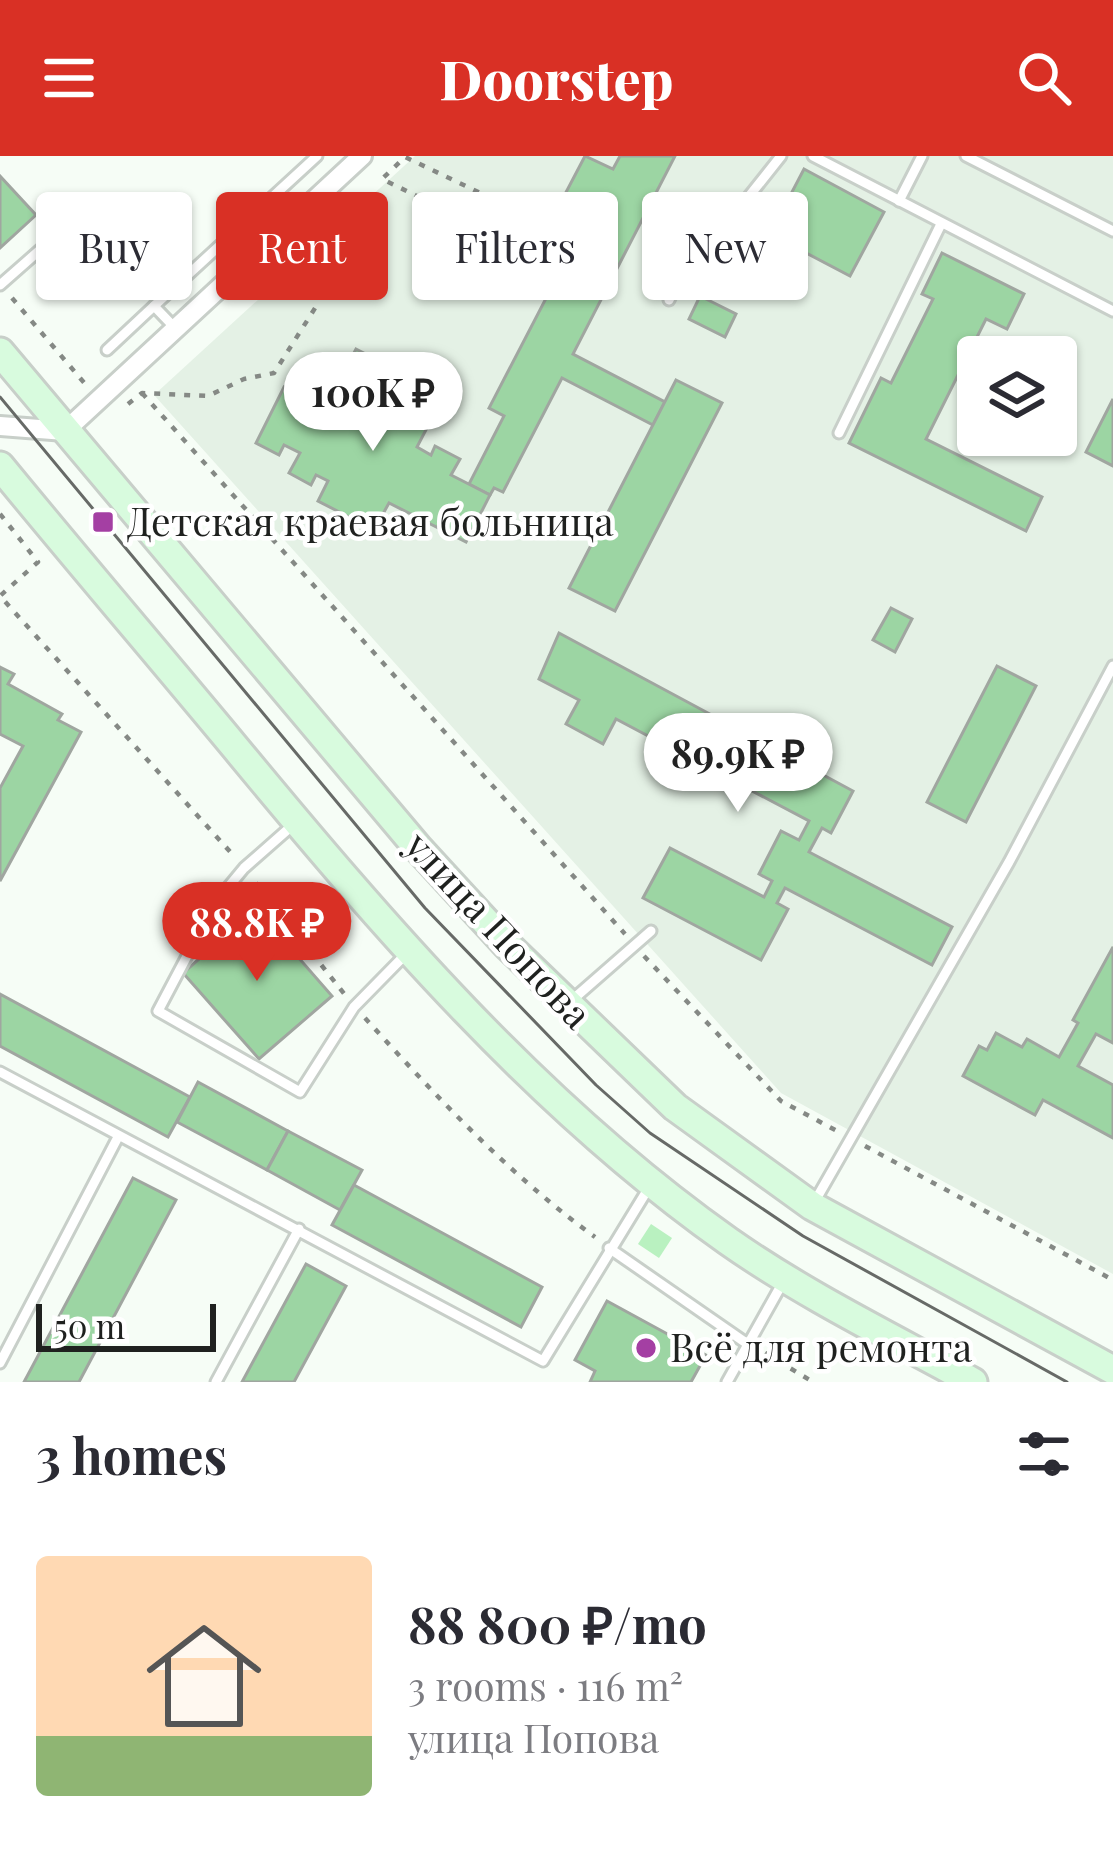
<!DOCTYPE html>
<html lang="en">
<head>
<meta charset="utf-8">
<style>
  :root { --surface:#fff; --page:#f2f2f3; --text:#2b2b33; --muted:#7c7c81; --accent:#d93025 }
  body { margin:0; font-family:"Playfair Display",serif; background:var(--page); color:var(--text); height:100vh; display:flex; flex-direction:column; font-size:45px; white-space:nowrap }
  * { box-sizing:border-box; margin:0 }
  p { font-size:39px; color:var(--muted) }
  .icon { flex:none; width:66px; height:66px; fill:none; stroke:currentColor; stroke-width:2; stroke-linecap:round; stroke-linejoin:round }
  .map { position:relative; height:1226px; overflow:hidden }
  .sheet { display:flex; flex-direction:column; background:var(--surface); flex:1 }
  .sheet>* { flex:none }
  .hud { position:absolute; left:36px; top:36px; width:1041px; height:108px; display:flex; gap:24px }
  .tools { position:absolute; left:957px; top:180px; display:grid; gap:24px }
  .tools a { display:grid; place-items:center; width:120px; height:120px; border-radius:12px; background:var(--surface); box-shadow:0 3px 9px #0004; font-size:60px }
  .scale { position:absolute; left:36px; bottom:30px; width:180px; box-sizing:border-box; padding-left:12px; border:6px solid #1f211f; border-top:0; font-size:33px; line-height:42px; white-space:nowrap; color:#1f211f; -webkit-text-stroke:9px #fff; paint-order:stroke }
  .price { position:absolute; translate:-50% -102px; padding:0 27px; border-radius:42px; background:#fff; color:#222; font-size:39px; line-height:78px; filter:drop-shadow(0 3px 6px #0008) }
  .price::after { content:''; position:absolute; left:50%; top:72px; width:36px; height:27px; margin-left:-18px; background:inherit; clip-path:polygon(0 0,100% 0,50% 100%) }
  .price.selected { background:var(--accent); color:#fff }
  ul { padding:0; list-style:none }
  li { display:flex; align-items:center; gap:36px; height:300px; padding:0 36px }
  li span { display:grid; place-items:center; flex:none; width:336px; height:240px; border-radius:12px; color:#555 }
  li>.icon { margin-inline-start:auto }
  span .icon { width:144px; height:144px; fill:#fffc; stroke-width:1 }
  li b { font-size:51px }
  h2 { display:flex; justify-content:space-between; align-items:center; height:144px; padding:0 36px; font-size:51px }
  .tag { padding:0 42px; border-radius:12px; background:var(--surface); box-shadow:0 3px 9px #0004; font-size:42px; line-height:108px }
  .tag.selected { background:var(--accent); color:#fff }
  header { display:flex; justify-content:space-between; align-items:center; height:156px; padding:0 36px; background:var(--accent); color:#fff; font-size:54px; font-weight:800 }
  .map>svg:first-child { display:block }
  .built { fill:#e4f1e5; fill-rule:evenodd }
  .green { fill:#b9f1c0 }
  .building { fill:#9cd5a3; stroke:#a0a6a0; stroke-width:3 }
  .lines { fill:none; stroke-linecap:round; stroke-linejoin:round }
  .service-casing { stroke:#c8cfc9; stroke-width:15 }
  .minor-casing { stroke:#c8cfc9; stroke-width:24 }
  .secondary-casing { stroke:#c8cfc9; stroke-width:33 }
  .path { stroke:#858985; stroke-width:4.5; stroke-dasharray:6 9; stroke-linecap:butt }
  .service { stroke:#fff; stroke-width:9 }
  .minor { stroke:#fff; stroke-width:18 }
  .secondary { stroke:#d8fbde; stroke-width:27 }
  .tram { stroke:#676a67; stroke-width:3 }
  .poi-dot { fill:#a43fa3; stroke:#fff; stroke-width:4.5 }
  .labels { text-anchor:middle; stroke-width:9; stroke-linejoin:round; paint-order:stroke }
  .poi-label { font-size:39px; fill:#1f211f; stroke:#fff; text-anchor:start }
  .street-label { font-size:39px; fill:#1f211f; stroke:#fff }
</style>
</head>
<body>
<header><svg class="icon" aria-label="menu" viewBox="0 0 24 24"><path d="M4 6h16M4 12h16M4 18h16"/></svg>Doorstep<svg class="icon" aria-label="search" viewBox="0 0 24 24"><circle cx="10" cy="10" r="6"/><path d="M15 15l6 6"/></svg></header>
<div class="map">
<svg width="1113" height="1226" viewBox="0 0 1113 1226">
  <rect width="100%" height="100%" fill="#f6fdf6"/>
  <!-- built -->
  <path class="built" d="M 415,0 L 1113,0 L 1113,1118 L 781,937 L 154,239 ZM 978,201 L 1056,201 L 1056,279 L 978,279 Z"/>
  <!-- green -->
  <polygon class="green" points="651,1068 672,1082 659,1102 638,1088"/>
  <!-- building -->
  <g class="building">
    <polygon points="585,0 613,13 620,0 675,0 573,198 665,246 653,269 562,222 503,336 494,332 490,339 469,328 504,260 489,252 581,75 553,61"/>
    <polygon points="804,13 884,56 850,120 770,78"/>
    <polygon points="0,20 36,59 0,92"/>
    <polygon points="942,97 1024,138 1007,173 986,163 926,283 1042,341 1026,375 849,287 881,222 891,227 933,143 922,138"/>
    <polygon points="700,140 736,158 725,181 689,163"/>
    <polygon points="356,193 412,222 395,253 428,270 417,291 431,299 435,290 460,303 451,319 490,339 466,386 389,347 374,374 318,345 328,325 316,319 311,329 289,317 300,297 284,289 279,299 256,287 284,231 350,265 361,244 336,231"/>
    <polygon points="676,224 722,247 615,455 569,432"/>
    <polygon points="1113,243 1113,310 1086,296"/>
    <polygon points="891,452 912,463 895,496 873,484"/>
    <polygon points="559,477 853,635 831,677 822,672 809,696 952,771 932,809 785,732 777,747 788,753 761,804 643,742 670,692 764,741 772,725 759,718 781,675 799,684 809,665 616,563 603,588 566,568 579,544 539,523"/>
    <polygon points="997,510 1036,530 966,666 927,646"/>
    <polygon points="0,511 14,518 8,528 62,558 58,564 81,576 0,725 0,632 23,590 0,578"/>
    <polygon points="256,753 332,840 259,903 183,817"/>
    <polygon points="1113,791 1113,887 1096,878 1078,910 1113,929 1113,982 1043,944 1035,959 963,920 979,890 987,894 996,877 1022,891 1027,883 1059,901 1078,867 1073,864"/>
    <polygon points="0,838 190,941 168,981 0,890"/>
    <polygon points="198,926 288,975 267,1014 177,966"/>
    <polygon points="288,975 362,1014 340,1054 267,1014"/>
    <polygon points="133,1022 176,1044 79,1226 24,1226"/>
    <polygon points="354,1029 542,1131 521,1171 332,1069"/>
    <polygon points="306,1108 346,1130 294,1226 242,1226"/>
    <polygon points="607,1145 706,1199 691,1226 590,1226 595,1215 575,1204"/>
  </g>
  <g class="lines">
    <defs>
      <g id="service">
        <polyline points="813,0 1113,155"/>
        <polyline points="966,0 1113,75"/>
        <polyline points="899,45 922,0"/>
        <polyline points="0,129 66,71"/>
        <polyline points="669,144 698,84 719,78 781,0"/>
        <polyline points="176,173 154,150 317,0"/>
        <polyline points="107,194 154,150"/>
        <polyline points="839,277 941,68"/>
        <polyline points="294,668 244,712 215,747 158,855 300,936 354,851 405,799"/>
        <polyline points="571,845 651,775"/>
        <polyline points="0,916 543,1205 648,1033"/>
        <polyline points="815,1045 1009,706 1113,510"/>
        <polyline points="609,1092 749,1189"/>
        <polyline points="0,1207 118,981"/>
        <polyline points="216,1226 299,1073"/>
        <polyline points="727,1226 783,1126"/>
      </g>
      <polyline id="minor" points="0,270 65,275 362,0"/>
      <g id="secondary">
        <polyline points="0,196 418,692 507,789 675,951 812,1050 1113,1214"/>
        <path d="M 0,310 C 77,404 156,496 234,590 C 382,769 537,950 728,1085 C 805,1139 891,1181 973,1226"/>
      </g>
    </defs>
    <!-- service casing -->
    <use href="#service" class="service-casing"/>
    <!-- minor casing -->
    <use href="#minor" class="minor-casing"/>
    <!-- secondary casing -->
    <use href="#secondary" class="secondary-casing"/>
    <!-- path -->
    <g class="path">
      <polyline points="501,81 382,23 405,1 516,54"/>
      <polyline points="12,142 86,229"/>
      <polyline points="142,237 625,778"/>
      <polyline points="128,248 142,237 208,240 244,223 274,217 317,149"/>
      <polyline points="0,358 38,406 0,440 233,699"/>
      <polyline points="256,727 346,840"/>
      <polyline points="644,800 781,945 839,976"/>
      <path d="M 365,862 C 437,941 508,1018 595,1081"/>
      <polyline points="865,990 1113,1124"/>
      <polyline points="765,1197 813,1226"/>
    </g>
    <!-- service -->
    <use href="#service" class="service"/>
    <!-- minor -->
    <use href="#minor" class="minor"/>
    <!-- secondary -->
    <use href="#secondary" class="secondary"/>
    <!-- tram -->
    <polyline class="tram" points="0,241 425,752 596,929 650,977 803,1080 1067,1226"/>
  </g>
  <!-- markers -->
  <g class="poi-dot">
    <rect x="91" y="354" width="24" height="24" rx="6"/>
    <circle cx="646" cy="1192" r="12"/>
  </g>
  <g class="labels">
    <!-- poi labels -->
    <g class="poi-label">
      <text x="127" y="380">Детская краевая больница</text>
      <text x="670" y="1206">Всё для ремонта</text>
    </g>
    <!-- street labels -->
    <g class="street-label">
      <text transform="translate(498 774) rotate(47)" y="14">улица Попова</text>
    </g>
  </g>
</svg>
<div class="tools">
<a><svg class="icon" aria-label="layers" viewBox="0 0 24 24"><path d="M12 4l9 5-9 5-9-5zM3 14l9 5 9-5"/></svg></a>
</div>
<div class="scale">50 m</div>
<b class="price" style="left:373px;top:298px">100K ₽</b>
<b class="price" style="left:738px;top:659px">89.9K ₽</b>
<b class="price selected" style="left:257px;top:828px">88.8K ₽</b>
<div class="hud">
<a class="tag">Buy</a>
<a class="tag selected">Rent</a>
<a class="tag">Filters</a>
<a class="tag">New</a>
</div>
</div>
<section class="sheet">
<h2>3 homes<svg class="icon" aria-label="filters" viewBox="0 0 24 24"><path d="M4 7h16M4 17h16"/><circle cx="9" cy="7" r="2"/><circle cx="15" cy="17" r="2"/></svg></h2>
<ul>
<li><span style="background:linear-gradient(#ffd9b3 75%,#8fb573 0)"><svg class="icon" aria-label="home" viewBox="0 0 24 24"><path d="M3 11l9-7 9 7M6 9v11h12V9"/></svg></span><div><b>88 800 ₽/mo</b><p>3 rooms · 116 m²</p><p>улица Попова</p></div></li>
</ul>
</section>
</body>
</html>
